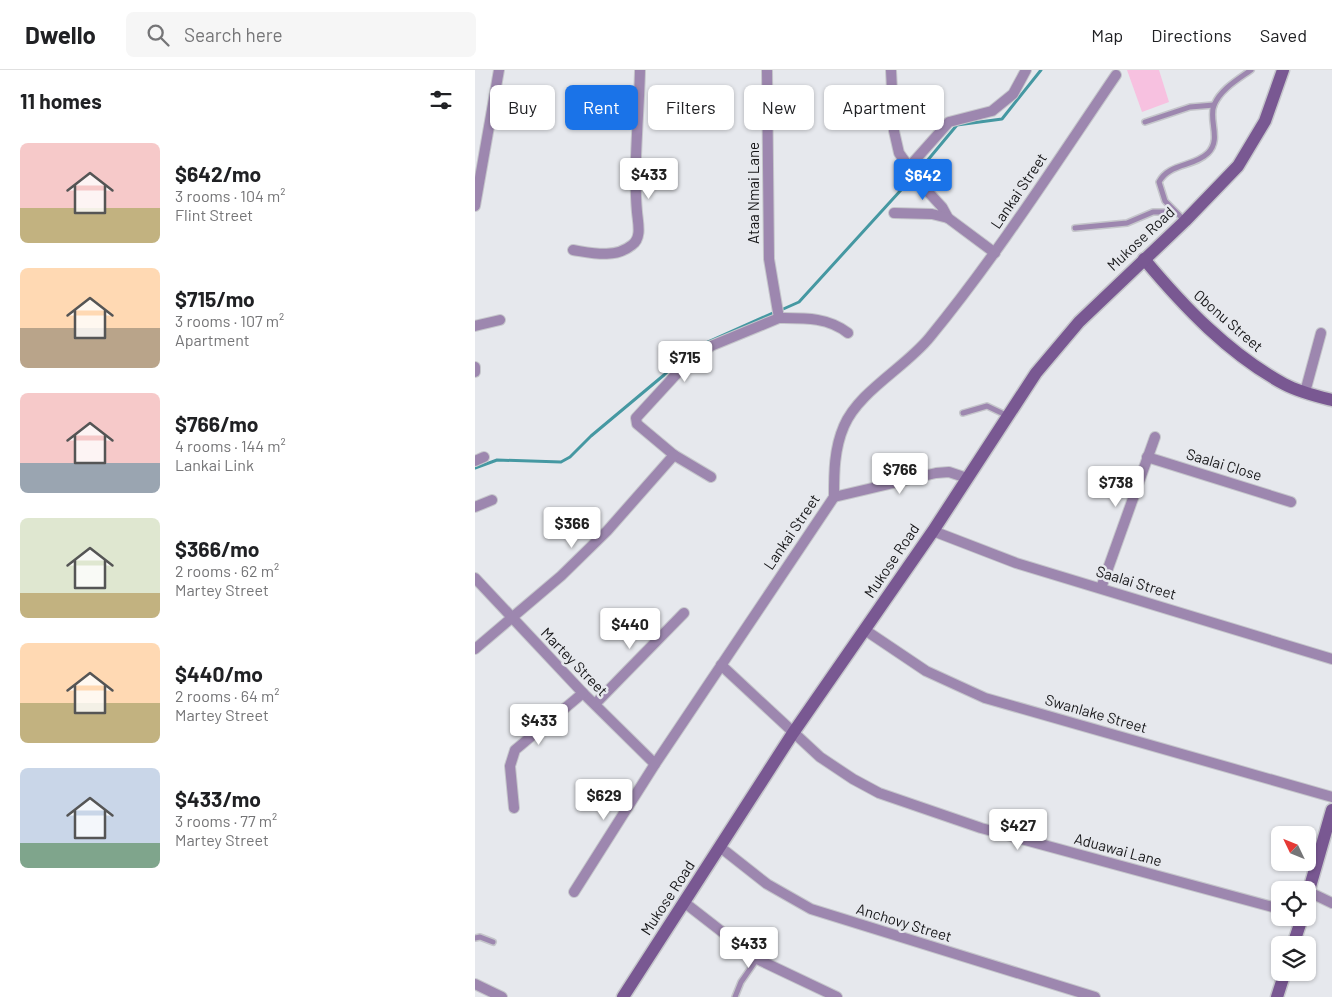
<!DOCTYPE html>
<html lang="en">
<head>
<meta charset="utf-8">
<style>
  :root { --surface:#fff; --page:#f6f6f6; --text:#202124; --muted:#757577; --line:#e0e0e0; --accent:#1a73e8 }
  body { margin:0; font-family:Barlow,sans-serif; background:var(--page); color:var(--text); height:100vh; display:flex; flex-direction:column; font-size:19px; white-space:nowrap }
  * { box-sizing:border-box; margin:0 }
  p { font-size:16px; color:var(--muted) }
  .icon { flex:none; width:28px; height:28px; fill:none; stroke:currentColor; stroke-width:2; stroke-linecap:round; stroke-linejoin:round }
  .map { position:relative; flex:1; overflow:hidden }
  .drawer { display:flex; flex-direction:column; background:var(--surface); width:475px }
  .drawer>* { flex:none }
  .hud { position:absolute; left:15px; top:15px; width:475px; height:45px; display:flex; gap:10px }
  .needle { width:32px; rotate:313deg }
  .buttons { position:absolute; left:796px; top:756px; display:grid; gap:10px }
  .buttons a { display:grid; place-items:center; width:45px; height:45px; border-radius:8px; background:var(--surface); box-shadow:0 1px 4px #0004; font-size:25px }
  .price { position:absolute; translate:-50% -42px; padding:0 11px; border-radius:5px; background:#fff; color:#222; font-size:16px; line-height:32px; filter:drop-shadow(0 1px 2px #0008) }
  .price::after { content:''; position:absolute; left:50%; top:30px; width:15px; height:11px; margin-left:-8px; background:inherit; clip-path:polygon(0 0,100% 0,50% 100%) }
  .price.selected { background:var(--accent); color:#fff }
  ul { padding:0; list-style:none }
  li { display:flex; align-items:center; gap:15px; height:125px; padding:0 20px }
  li span { display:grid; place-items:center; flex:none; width:140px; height:100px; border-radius:8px; color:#555 }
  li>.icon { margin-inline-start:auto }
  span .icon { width:60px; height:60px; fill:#fffc; stroke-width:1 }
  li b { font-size:21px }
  h2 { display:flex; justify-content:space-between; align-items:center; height:60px; padding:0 20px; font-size:21px }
  .pill { padding:0 18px; border-radius:8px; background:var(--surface); box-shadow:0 1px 4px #0004; font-size:18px; line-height:45px }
  .pill.selected { background:var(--accent); color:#fff }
  header { display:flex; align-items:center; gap:30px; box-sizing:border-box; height:70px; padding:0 25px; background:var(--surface); border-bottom:1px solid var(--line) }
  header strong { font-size:24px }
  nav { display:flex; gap:28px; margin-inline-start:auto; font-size:18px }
  .search { width:350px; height:45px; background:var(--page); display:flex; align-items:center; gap:12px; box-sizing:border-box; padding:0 18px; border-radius:8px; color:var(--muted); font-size:19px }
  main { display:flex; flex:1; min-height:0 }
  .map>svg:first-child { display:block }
  .green { fill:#f7c1e0 }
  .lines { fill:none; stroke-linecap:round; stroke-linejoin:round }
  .stream { stroke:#4598a2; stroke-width:3 }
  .lane-casing { stroke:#c5c6cb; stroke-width:8 }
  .street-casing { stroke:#c5c6cb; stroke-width:12 }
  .secondary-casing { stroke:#c5c6cb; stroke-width:15 }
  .lane { stroke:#9d87af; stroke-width:5 }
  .street { stroke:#9d87af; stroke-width:10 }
  .secondary { stroke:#795892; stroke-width:12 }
  .labels { text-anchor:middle; stroke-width:5; stroke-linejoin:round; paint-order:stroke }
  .street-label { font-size:15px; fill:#161618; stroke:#e6e8ed }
</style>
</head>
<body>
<header>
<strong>Dwello</strong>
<div class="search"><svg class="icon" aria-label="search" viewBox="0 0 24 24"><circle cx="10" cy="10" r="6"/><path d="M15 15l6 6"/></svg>Search here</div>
<nav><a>Map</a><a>Directions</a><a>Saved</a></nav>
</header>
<main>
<section class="drawer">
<h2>11 homes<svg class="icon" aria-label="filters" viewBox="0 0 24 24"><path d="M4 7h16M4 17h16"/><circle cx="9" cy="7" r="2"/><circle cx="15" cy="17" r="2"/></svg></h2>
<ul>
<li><span style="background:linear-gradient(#f6c9c9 65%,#c2b280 0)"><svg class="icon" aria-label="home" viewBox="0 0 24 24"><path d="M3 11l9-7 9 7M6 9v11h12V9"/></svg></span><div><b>$642/mo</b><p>3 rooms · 104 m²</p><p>Flint Street</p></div></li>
<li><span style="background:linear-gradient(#ffd9b3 60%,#b9a48a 0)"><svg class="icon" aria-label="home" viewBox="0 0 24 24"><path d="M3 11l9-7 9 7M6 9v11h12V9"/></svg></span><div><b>$715/mo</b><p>3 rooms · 107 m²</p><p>Apartment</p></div></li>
<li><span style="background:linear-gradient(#f6c9c9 70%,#9aa5b1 0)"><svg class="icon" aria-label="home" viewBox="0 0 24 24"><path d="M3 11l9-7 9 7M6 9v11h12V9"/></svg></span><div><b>$766/mo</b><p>4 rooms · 144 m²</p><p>Lankai Link</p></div></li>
<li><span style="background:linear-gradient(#dfe7d0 75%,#c2b280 0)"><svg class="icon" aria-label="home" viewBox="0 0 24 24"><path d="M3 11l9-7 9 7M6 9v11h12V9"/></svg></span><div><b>$366/mo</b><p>2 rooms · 62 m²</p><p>Martey Street</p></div></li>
<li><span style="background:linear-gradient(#ffd9b3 60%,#c2b280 0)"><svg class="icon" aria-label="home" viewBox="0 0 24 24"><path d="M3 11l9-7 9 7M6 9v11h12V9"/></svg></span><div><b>$440/mo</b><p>2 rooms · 64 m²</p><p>Martey Street</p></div></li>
<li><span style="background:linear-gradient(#c9d6e8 75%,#7fa58c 0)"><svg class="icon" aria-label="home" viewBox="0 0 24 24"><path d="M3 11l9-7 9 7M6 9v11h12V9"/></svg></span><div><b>$433/mo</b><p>3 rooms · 77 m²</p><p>Martey Street</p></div></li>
</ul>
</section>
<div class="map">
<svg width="857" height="927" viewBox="0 0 857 927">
  <rect width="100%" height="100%" fill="#e6e8ed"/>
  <!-- green -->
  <polygon class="green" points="652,0 684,0 694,32 667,42"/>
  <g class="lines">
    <!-- stream -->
    <g class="stream">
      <polyline points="442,103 482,55 527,49 566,0"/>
      <polyline points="306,240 324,232 436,109"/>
      <polyline points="0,398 22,390 86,392 95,387 116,366 189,305 217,279 300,242"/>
    </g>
    <defs>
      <g id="lane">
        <polyline points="670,52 715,37 739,35"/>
        <path d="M 709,150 L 690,131 L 684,112 C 694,93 719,97 733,83 C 747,69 733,50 739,35 C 746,19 762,10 776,0"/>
        <polyline points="600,158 652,153 678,142 699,142"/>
        <polyline points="488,343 512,336 533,346"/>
        <polyline points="0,868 5,867 18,872"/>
        <polyline points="260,927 266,912 282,889"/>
      </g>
      <g id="street">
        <polyline points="416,0 419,61 424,83 446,114 467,137 473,148 520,183"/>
        <polyline points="433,98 474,52 517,41 538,24 551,0"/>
        <polyline points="0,136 24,0"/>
        <polyline points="419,143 457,144 473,148"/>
        <path d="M 98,180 C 117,183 140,189 157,175 C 167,168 163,153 162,142 C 158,96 164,47 165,0"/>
        <path d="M 304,248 C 329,248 353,247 373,263"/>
        <polyline points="0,256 25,250"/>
        <polyline points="0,297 0,302"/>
        <polyline points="830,322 846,263"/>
        <polyline points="672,387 816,432"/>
        <polyline points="0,391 9,387"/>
        <polyline points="236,407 199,385 162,354 161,348 206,299 236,276 304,248 294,189 292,0"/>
        <polyline points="359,427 461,403 474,402 492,408"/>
        <polyline points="0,437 17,430"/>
        <polyline points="458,461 541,493 857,589"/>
        <polyline points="0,508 108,623 180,694"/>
        <polyline points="626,518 680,367"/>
        <polyline points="390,560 451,601 510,628 857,727"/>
        <polyline points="0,579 86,506 132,461 199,385"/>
        <polyline points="246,595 345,687 378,709 404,723 506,758 805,839"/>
        <polyline points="120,634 209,543"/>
        <polyline points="39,738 35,696 40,680 108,623"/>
        <polyline points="245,777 292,814 336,839 620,927"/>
        <path d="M 99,822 L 180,694 L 359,427 C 359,403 359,379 369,356 C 384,321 431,297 455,267 C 523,184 581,93 641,5"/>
        <polyline points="834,822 857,833"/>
        <polyline points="210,833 282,889 362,927"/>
        <polyline points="0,914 27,927"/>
      </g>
      <g id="secondary">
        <path d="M 669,189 C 709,237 754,284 809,314 C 824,322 841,326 857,330"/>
        <polyline points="832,827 857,740"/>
        <polyline points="818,875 827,848"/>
        <polyline points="148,927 318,663 458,461 561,303 604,252 710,151 763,96 790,51 808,0"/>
        <polyline points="802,927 810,902"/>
      </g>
    </defs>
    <!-- lane casing -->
    <use href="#lane" class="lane-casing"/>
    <!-- street casing -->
    <use href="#street" class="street-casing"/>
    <!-- secondary casing -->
    <use href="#secondary" class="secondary-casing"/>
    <!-- lane -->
    <use href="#lane" class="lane"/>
    <!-- street -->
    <use href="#street" class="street"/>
    <!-- secondary -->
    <use href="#secondary" class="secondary"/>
  </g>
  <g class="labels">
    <!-- street labels -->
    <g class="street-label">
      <text transform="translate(544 121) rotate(-56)" y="5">Lankai Street</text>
      <text transform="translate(279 123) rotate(-90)" y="5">Ataa Nmai Lane</text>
      <text transform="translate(666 169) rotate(-43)" y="5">Mukose Road</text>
      <text transform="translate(753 251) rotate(41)" y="5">Obonu Street</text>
      <text transform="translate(749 395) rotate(17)" y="5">Saalai Close</text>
      <text transform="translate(317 462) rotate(-56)" y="5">Lankai Street</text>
      <text transform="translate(417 491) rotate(-56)" y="5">Mukose Road</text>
      <text transform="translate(661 513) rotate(17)" y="5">Saalai Street</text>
      <text transform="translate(99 592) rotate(46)" y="5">Martey Street</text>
      <text transform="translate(621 644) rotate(16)" y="5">Swanlake Street</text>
      <text transform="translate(643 780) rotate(15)" y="5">Aduawai Lane</text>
      <text transform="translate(193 828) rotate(-57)" y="5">Mukose Road</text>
      <text transform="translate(429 853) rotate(17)" y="5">Anchovy Street</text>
    </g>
  </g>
</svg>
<div class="buttons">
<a><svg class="needle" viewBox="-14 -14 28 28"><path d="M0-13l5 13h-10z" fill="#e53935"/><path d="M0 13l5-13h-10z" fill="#757577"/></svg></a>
<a><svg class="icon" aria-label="locate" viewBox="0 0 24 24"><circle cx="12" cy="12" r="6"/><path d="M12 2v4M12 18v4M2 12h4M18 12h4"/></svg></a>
<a><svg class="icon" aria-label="layers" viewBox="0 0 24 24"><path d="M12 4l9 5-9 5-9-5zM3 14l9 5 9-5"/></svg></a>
</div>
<b class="price" style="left:174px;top:130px">$433</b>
<b class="price selected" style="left:448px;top:131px">$642</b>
<b class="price" style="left:210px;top:313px">$715</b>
<b class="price" style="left:425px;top:425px">$766</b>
<b class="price" style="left:641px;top:438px">$738</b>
<b class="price" style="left:97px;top:479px">$366</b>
<b class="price" style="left:155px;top:580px">$440</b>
<b class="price" style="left:64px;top:676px">$433</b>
<b class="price" style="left:129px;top:751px">$629</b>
<b class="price" style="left:543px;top:781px">$427</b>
<b class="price" style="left:274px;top:899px">$433</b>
<div class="hud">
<a class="pill">Buy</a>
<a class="pill selected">Rent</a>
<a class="pill">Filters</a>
<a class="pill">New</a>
<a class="pill">Apartment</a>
</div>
</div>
</main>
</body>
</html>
